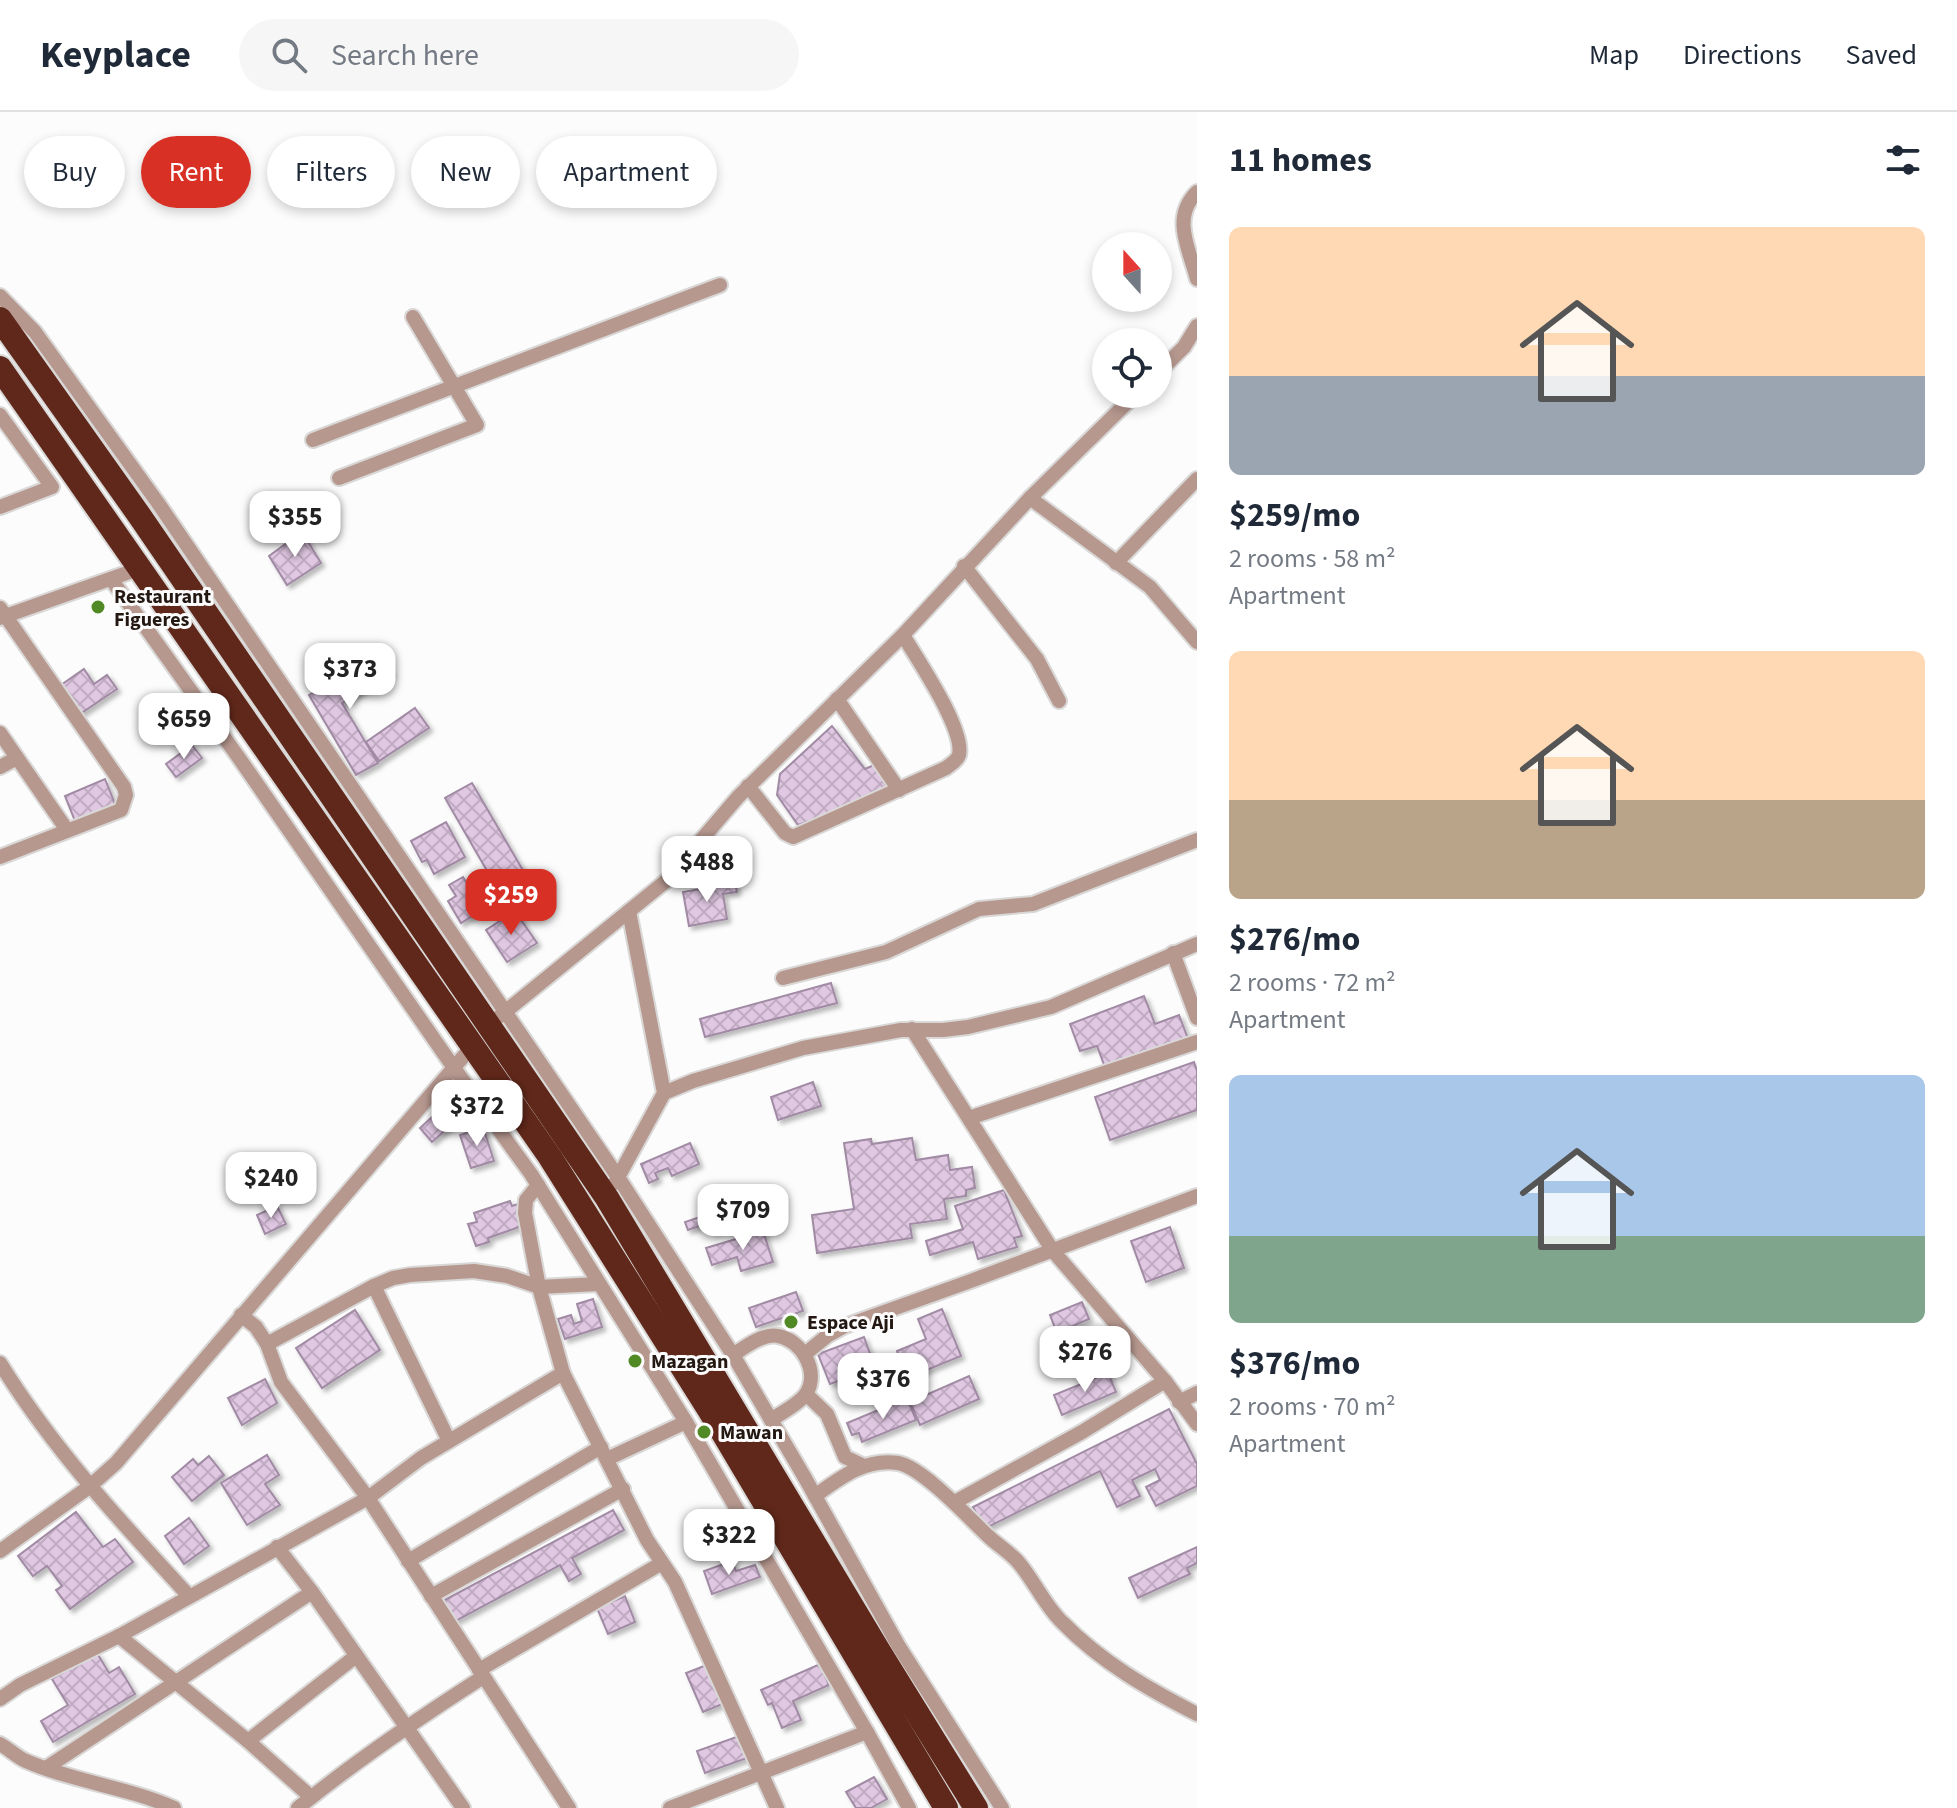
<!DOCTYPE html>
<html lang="en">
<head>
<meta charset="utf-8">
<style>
  :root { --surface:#fff; --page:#f6f6f7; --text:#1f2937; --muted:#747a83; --line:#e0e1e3; --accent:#d93025 }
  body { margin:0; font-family:"Source Sans 3",sans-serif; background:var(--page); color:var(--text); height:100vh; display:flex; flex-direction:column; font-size:30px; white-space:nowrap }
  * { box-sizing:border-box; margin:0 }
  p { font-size:26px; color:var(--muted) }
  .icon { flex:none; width:44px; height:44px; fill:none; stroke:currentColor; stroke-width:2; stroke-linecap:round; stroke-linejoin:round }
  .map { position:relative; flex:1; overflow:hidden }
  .details { display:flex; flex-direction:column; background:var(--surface); width:760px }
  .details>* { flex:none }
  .banner { position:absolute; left:24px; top:24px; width:760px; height:72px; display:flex; gap:16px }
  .needle { width:52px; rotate:339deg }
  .tools { position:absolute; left:1092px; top:120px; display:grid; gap:16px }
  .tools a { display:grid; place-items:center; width:80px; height:80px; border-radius:50%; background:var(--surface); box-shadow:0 4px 12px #0003; font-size:40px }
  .price { position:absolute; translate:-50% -68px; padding:0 18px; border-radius:16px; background:#fff; color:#222; font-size:26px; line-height:52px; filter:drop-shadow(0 2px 4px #0008) }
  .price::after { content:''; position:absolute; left:50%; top:48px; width:24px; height:18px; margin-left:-12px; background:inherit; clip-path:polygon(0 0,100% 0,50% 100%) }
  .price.selected { background:var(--accent); color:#fff }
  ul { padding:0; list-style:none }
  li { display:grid; align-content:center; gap:16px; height:424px; padding:0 32px }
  li span { display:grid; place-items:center; height:248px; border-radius:12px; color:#555 }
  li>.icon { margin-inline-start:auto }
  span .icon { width:144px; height:144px; fill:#fffc; stroke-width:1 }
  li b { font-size:34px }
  h2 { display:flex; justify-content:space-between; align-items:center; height:96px; padding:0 32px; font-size:34px }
  .chip { padding:0 28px; border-radius:36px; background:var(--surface); box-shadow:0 4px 12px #0003; font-size:28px; line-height:72px }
  .chip.selected { background:var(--accent); color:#fff }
  header { display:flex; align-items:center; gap:48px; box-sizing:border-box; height:112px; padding:0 40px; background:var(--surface); border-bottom:2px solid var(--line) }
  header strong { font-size:38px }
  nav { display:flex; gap:44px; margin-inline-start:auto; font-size:28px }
  .search { width:560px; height:72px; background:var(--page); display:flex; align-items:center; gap:20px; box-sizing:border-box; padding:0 28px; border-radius:44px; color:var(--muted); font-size:30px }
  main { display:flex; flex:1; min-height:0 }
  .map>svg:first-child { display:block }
  .building { fill:url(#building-cross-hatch); stroke:#a18aa4; stroke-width:2; filter:url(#shadow) }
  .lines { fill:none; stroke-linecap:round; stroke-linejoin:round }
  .street-casing { stroke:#d9d8d7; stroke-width:18 }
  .highway-casing { stroke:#d9d8d7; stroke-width:28 }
  .street { stroke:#b6988f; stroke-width:14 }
  .highway { stroke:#60281a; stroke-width:24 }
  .poi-dot { fill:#518a25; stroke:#fcfcfc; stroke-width:3 }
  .labels { text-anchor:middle; stroke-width:6; stroke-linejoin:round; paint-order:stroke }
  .poi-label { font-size:20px; font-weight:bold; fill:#241812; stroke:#fcfcfc; text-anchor:start }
</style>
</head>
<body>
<header>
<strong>Keyplace</strong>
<div class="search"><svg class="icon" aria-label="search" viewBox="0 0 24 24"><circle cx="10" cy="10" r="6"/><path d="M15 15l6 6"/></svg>Search here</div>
<nav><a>Map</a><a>Directions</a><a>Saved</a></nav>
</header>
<main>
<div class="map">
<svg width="1197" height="1696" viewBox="0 0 1197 1696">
  <defs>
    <pattern id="building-cross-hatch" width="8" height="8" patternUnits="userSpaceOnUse" patternTransform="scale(2)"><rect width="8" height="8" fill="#e0c8e3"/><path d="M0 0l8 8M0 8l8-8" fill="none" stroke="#c0abc2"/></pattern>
    <filter id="shadow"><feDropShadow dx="3.5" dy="3.5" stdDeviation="2" flood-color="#0004"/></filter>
  </defs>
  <rect width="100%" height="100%" fill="#fcfcfc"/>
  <!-- building -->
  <g class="building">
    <polygon points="302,420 321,451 287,473 269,444"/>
    <polygon points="379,542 391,562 342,591 378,651 356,663 309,583"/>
    <polygon points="84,557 94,572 107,563 117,577 80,602 61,573"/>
    <polygon points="415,596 429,616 379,649 366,630"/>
    <polygon points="832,614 865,657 874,653 888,677 850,695 798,713 777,683 780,662"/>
    <polygon points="192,633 202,646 176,665 166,652"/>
    <polygon points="105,667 115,692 75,709 65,684"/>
    <polygon points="472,671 528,767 501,783 445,686"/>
    <polygon points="446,710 465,745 434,762 427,748 422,750 411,729"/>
    <polygon points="463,765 470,776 474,773 487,795 461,811 448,789 456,784 449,773"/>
    <polygon points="735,771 737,780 723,782 727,807 689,814 683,780"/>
    <polygon points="515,799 537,831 507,850 486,818"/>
    <polygon points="831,871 837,891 705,925 700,907"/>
    <polygon points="1144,884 1155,912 1179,903 1188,927 1106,958 1097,934 1080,939 1070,912"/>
    <polygon points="1194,950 1197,959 1197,998 1110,1028 1095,985"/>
    <polygon points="813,970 821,994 778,1008 771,985"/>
    <polygon points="458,981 471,995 432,1030 420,1016"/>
    <polygon points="483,1015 494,1049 471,1056 460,1023"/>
    <polygon points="912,1026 916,1048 948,1043 950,1058 972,1055 975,1076 966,1078 966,1084 944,1087 947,1107 910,1112 912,1126 817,1141 812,1103 854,1097 844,1031 871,1027 872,1032"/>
    <polygon points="690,1031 699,1052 672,1064 668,1056 655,1061 658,1067 649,1071 641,1052"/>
    <polygon points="1004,1078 1022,1124 1014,1126 1017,1135 978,1147 973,1130 930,1143 926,1129 963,1117 955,1094"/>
    <polygon points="727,1083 737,1111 714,1119 711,1110 688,1118 685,1110 706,1103 702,1092"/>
    <polygon points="510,1089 512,1094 518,1092 525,1113 488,1126 489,1130 476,1134 468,1112 477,1110 474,1101"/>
    <polygon points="277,1094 286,1112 265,1122 257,1103"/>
    <polygon points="1170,1115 1184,1156 1146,1170 1131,1129"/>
    <polygon points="763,1119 773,1150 741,1159 737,1145 712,1153 706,1136"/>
    <polygon points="796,1180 803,1199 756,1215 749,1196"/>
    <polygon points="593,1187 602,1215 565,1227 558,1207 571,1203 574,1212 582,1209 577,1192"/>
    <polygon points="1082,1190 1089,1207 1057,1221 1050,1203"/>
    <polygon points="942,1197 961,1244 890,1273 882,1255 900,1247 897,1239 926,1227 918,1207"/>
    <polygon points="355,1198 380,1238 322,1276 296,1236"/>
    <polygon points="864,1225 875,1256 830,1272 818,1242"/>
    <polygon points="1096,1235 1104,1255 1079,1265 1071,1245"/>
    <polygon points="1108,1261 1116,1280 1062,1303 1054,1283"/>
    <polygon points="969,1264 979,1287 920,1313 910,1290"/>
    <polygon points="265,1267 277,1291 242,1313 228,1286"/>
    <polygon points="907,1286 916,1308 862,1330 859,1321 852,1323 847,1311"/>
    <polygon points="1169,1297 1197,1352 1197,1374 1156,1394 1146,1375 1160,1368 1155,1357 1132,1368 1140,1384 1117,1395 1100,1359 984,1417 973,1395"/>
    <polygon points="267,1343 279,1363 265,1372 280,1393 247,1413 221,1371"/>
    <polygon points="209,1344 224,1363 192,1389 172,1365 193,1347 198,1353"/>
    <polygon points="613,1398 624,1418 572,1446 581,1462 569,1469 560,1453 452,1511 441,1490"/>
    <polygon points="76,1400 103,1435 115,1427 133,1450 70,1497 56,1478 62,1474 47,1454 33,1464 18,1444"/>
    <polygon points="738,1403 744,1418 732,1423 733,1427 695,1444 687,1425"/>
    <polygon points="189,1406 209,1434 184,1452 165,1424"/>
    <polygon points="1197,1435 1197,1451 1187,1456 1190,1462 1138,1486 1129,1466"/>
    <polygon points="732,1449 736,1459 755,1453 760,1465 712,1482 704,1459"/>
    <polygon points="625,1484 635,1510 608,1522 597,1496"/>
    <polygon points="97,1541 109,1561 119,1555 135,1582 53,1630 41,1609 68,1593 52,1567"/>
    <polygon points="709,1552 725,1591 703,1600 686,1561"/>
    <polygon points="820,1552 829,1573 793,1589 801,1608 782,1616 772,1591 768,1593 761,1578"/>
    <polygon points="742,1623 750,1645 705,1661 697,1639"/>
    <polygon points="874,1665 887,1687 871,1696 856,1696 846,1680"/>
  </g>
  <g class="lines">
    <defs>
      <g id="street">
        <path d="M 1197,80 C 1171,106 1189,136 1197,167"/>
        <polyline points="0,184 35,220 158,391 618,1065 733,1243 805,1366 898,1533 1002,1696"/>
        <polyline points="1158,261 1184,235 1197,214"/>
        <polyline points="0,303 52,375 0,395"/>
        <polyline points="313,328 720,173"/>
        <polyline points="339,366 477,313 413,205"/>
        <polyline points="1030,386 1136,282"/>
        <polyline points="1116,451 1197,367"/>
        <polyline points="964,454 1037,547 1059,589"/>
        <polyline points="111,467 239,646 454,956 531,1062 686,1310 867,1620"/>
        <polyline points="0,496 124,675 126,683 121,698 0,745"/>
        <polyline points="0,506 141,456"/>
        <polyline points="837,587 899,678"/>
        <polyline points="0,621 67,718"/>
        <polyline points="0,655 17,646"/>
        <path d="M 748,674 L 785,721 L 793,725 L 946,656 C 951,652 957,649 959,643 C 965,617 917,547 903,523"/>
        <polyline points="1173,841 1197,906"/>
        <polyline points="783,866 886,840 979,797 1033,792 1197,728"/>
        <polyline points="500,904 666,769 738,685 903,523 1030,386 1150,475 1197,530"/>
        <polyline points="912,917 1053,1139 1165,1269 1197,1312"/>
        <polyline points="664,981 693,969 803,936 901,918 943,918 968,915 1051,895 1197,832"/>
        <polyline points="969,1006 1197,930"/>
        <polyline points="615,1071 664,981 629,799"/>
        <polyline points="538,1073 526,1088 525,1101 539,1175 563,1261 647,1428 675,1470 777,1696"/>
        <polyline points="374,1174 449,1329"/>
        <polyline points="241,1203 256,1215 267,1232 281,1270 368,1386 569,1696"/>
        <polyline points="267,1232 374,1174 393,1166 410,1163 474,1159 507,1164 539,1175 599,1172"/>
        <polyline points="805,1242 827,1224 845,1214 968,1170 1197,1084"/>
        <path d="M 733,1243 C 745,1235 763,1221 778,1224 C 802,1228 820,1260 806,1282 C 799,1292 781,1301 771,1308"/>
        <path d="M 0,1251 C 53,1337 121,1410 189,1484"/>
        <polyline points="806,1282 827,1302 845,1345 864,1354"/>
        <polyline points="1179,1290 1197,1281"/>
        <polyline points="607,1347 686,1310"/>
        <path d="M 815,1384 C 840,1366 865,1346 898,1351 C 922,1355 969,1406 987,1423 C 997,1433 1010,1440 1019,1451 C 1034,1469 1046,1495 1062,1510 C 1101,1550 1148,1577 1197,1602"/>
        <polyline points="955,1390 1082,1320 1165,1269"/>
        <polyline points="277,1435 312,1480 463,1696"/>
        <polyline points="0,1439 89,1375 116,1351 475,931"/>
        <polyline points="408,1449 601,1335"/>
        <polyline points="431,1484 623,1377"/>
        <polyline points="119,1524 248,1629 311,1685"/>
        <polyline points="479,1558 662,1451"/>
        <polyline points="0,1587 20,1573 119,1524 368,1386 421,1346 563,1261"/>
        <polyline points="248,1629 356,1544"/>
        <path d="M 0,1632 C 9,1637 17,1645 26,1649 C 74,1670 127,1675 174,1696"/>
        <polyline points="46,1656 312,1480"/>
        <path d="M 298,1696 C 357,1648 419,1606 483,1565"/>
        <polyline points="670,1696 867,1620 909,1696"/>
      </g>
      <g id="highway">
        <polyline points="0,207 139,403 607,1086 880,1541 976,1696"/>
        <polyline points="0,256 550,1045 710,1299 946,1696"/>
      </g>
    </defs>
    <!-- street casing -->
    <use href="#street" class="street-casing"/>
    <!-- highway casing -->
    <use href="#highway" class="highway-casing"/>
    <!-- street -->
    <use href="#street" class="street"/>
    <!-- highway -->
    <use href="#highway" class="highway"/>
  </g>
  <!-- markers -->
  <g class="poi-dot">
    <circle cx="98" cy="495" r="8"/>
    <circle cx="791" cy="1210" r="8"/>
    <circle cx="635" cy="1249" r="8"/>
    <circle cx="704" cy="1320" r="8"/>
  </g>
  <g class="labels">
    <!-- poi labels -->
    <g class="poi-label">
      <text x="114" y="491">Restaurant<tspan x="114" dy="23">Figueres</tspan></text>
      <text x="807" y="1217">Espace Aji</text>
      <text x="651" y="1256">Mazagan</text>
      <text x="720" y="1327">Mawan</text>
    </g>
  </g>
</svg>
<div class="tools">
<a><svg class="needle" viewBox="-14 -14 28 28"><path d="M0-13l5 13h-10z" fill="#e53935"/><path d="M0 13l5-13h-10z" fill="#747a83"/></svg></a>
<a><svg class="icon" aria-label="locate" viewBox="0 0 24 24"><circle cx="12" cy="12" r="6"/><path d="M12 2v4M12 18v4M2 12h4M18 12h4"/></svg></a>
</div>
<b class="price" style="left:295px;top:447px">$355</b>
<b class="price" style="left:350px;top:599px">$373</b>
<b class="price" style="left:184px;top:649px">$659</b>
<b class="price" style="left:707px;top:792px">$488</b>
<b class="price selected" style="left:511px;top:825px">$259</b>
<b class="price" style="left:477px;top:1036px">$372</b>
<b class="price" style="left:271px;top:1108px">$240</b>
<b class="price" style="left:743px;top:1140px">$709</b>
<b class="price" style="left:1085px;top:1282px">$276</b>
<b class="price" style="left:883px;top:1309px">$376</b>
<b class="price" style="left:729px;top:1465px">$322</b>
<div class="banner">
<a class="chip">Buy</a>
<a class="chip selected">Rent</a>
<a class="chip">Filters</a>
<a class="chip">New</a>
<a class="chip">Apartment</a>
</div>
</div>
<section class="details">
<h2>11 homes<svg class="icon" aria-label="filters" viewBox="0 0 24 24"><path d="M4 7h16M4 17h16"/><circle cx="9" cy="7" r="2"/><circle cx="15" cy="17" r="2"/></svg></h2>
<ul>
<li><span style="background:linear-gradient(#ffd9b3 60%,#9aa5b1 0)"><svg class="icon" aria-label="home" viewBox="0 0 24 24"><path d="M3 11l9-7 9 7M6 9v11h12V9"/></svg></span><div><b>$259/mo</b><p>2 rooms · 58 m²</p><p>Apartment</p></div></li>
<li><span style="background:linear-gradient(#ffd9b3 60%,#b9a48a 0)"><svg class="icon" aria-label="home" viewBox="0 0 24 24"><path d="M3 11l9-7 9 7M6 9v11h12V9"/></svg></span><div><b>$276/mo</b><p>2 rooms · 72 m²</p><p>Apartment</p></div></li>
<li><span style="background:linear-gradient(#a9c7e8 65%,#7fa58c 0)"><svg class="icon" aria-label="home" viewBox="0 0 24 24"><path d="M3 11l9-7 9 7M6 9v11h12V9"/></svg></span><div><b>$376/mo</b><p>2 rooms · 70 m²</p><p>Apartment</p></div></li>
</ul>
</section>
</main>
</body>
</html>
